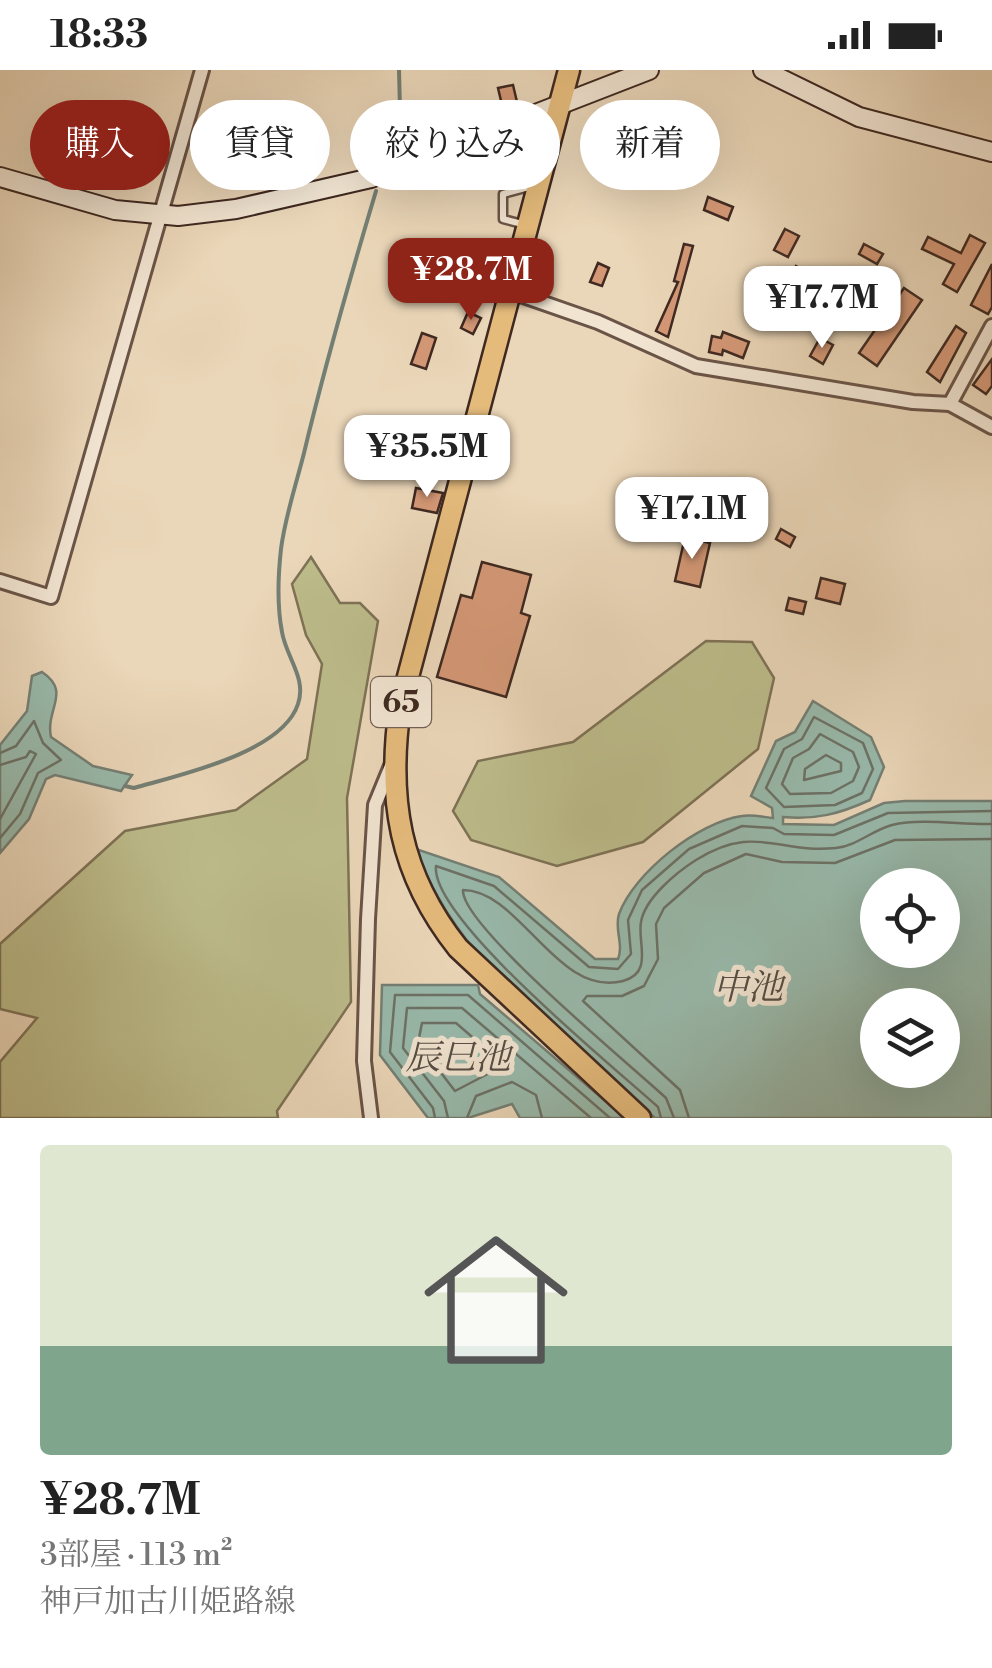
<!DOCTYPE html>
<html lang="ja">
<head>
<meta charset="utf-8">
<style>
  :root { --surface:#fff; --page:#f6f6f6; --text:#222; --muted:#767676; --line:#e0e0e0; --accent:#8f2418 }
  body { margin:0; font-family:"Libre Bodoni","Noto Serif JP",serif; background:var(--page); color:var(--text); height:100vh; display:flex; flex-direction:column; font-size:38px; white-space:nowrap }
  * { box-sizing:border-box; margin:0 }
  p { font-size:32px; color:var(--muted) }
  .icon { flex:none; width:55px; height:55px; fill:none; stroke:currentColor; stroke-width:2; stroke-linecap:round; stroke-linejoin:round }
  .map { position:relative; height:1048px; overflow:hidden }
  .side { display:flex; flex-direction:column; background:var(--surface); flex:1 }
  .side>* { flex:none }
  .hud { position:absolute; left:30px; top:30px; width:932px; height:90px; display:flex; gap:20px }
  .fabs { position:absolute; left:860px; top:798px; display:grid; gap:20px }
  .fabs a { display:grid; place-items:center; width:100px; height:100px; border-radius:50%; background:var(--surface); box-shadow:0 10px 40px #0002; font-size:50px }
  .price { position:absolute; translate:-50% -85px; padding:0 22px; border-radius:20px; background:#fff; color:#222; font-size:32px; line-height:65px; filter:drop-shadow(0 2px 5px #0008) }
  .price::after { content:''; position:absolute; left:50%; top:60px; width:30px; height:22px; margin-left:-15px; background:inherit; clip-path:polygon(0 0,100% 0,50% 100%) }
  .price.active { background:var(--accent); color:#fff }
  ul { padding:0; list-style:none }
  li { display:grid; align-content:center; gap:20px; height:530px; padding:0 40px }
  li+li { border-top:2px solid var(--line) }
  li span { display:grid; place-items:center; height:310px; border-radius:10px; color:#555 }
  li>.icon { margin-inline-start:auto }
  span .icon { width:180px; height:180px; fill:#fffc; stroke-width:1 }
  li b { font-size:42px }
  .tag { padding:0 35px; border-radius:45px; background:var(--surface); box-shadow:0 10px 40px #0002; font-size:35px; line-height:90px }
  .tag.active { background:var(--accent); color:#fff }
  .status { display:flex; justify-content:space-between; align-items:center; height:70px; padding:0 50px; background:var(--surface); direction:ltr }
  .status svg { height:28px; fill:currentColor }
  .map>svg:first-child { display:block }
  .green { fill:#bdbc8b; stroke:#7e7256; stroke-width:2.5 }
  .water { fill:#98b9ab; stroke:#747f74; stroke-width:2.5; fill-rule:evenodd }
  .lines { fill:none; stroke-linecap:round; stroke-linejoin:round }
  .shore { stroke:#6c7166; stroke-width:2.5 }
  .stream { stroke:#747f74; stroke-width:4 }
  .building { fill:#d49876; stroke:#3f2921; stroke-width:2.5 }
  .lane-casing { stroke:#6a5447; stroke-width:11 }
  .street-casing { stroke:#6a5447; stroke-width:18 }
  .secondary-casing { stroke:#3f2921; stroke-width:22 }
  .primary-casing { stroke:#3f2921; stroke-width:25 }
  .lane { stroke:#f1e4d1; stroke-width:6 }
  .street { stroke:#f1e4d1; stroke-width:12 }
  .secondary { stroke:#f1e4d1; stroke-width:18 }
  .primary { stroke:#e5bb7c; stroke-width:20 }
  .labels { text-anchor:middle; stroke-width:10; stroke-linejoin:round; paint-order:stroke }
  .shield { fill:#f1e4d1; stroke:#746156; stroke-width:2.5 }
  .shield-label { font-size:30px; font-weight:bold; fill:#3f2921 }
  .water-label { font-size:35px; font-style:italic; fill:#554d44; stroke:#f1e4d1 }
</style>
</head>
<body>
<div class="status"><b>18:33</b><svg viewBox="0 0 49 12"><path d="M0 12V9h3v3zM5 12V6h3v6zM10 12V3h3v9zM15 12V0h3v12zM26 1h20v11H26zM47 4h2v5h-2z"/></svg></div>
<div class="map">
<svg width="992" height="1048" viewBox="0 0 992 1048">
  <rect width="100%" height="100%" fill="#ead6b8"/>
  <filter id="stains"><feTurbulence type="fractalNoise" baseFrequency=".002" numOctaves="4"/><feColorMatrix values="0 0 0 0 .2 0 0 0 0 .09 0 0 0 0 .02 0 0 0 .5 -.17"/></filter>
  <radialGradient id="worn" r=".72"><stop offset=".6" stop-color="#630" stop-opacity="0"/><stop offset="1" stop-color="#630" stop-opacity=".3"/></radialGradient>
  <!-- green -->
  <g class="green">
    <polygon points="311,487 340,533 360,533 378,551 347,728 351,932 277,1041 278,1048 0,1048 0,992 37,948 0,939 0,874 125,761 236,740 307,689 322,594 306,565 292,514"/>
    <polygon points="706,571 752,572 774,608 758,679 643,772 557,796 471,770 453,741 478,691 573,672"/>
  </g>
  <!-- water -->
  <g class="water">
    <path d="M 42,602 C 72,622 45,639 51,667 L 93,696 L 132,705 L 121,721 L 55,705 L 46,709 L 29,749 L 0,783 L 0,675 L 27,641 L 32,606 Z"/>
    <path d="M 813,631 L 871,667 L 884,697 L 870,730 C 839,744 816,750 783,747 L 783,754 L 834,755 L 884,733 L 905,731 L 992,731 L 992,1048 L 655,1048 C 567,969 456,894 416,779 L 499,807 L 595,889 L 618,889 C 624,874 614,859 619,844 C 634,803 698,752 742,746 C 751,744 763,747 773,748 L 772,738 L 751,726 L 776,671 L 795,662 ZM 878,815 L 942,815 L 942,880 L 878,880 ZM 878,935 L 942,935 L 942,1000 L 878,1000 Z"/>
    <polygon points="382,915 478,915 480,924 625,1048 520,1048 512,1034 468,1048 428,1048 380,985"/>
  </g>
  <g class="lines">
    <!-- shore -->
    <g class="shore">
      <polygon points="814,647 863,673 873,699 862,723 835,735 784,737 766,718 784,679 802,669"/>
      <polygon points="820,664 853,682 859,697 853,711 831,723 790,724 782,714 793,688 809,679"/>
      <polyline points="0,683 16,676 34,651 43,673 61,690 38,703 20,744 0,768"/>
      <polygon points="826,685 841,693 841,701 804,710 805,699"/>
      <polyline points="0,695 26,687 30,681 36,684 0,749"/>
      <polygon points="422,953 456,953 500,991 501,997 455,1021 418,973"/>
      <polyline points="435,1048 433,1038 390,982 395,925 468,925 610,1048"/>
      <polyline points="448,1048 444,1031 403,978 407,938 462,938 591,1048"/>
      <polyline points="467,1048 476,1026 512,1012 536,1025 542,1048"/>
      <path d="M 661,1048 L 658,1037 C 615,998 430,848 436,796 L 494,816 L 589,897 L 618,899 L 631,884 L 628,850 L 642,820 L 689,779 L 742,756 L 773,758 L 784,764 L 834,765 L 888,743 L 992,741"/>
      <path d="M 674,1048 L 666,1028 C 633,997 460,855 463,820 C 520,820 557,928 623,911 C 654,903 637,872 641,852 C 645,828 677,802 696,790 C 755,753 777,784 836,778 C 856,776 873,760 892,755 C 923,748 961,755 992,754"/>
      <polyline points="689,1048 680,1020 583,931 587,926 622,926 644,916 658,889 656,854 664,838 704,803 746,784 782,792 835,793 895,770 992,769"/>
    </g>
    <!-- stream -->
    <g class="stream">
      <polyline points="385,91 400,40 399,0"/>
      <path d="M 125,716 L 134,718 C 179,705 282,683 298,634 C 307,608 286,587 282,562 C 277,536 278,506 281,479 C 285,447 296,415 304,383 C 325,295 350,208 376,121"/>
    </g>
  </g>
  <!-- building -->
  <g class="building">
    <polygon points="513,15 517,32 502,35 498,18"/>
    <polygon points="708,127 733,137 728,150 704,140"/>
    <polygon points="785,159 799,166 788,187 774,180"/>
    <polygon points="970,165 985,173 957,222 943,214 954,194 922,179 928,167 961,183"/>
    <polygon points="684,174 693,176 668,267 656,261 678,212 674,211"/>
    <polygon points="864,174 883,184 877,194 859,184"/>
    <polygon points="598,193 609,198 602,216 590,212"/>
    <polygon points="992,194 992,237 988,244 971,235"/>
    <polygon points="796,196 807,202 792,228 816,237 809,257 775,239"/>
    <polygon points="904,218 922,230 877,296 859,283"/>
    <polygon points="468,242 481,248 473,264 461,258"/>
    <polygon points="956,256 966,263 940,312 927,302"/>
    <polygon points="723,262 749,272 743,288 723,280 722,285 709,282 712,266 721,268"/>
    <polygon points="422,263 436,268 426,299 411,294"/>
    <polygon points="820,268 833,275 823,294 810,286"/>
    <polygon points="992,289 992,316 986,324 973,315"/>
    <polygon points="415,379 449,385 446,404 411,398"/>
    <polygon points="416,418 443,423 437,443 412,438"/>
    <polygon points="781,459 795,467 790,477 776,469"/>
    <polygon points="685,467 710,473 700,517 675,511"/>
    <polygon points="482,492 531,505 521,543 530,546 506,627 437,607 461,525 472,528"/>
    <polygon points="821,508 845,514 840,534 816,528"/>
    <polygon points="789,528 806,532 803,544 786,540"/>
  </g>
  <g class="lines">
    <defs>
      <polyline id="lane" points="526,155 503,149 503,124 536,115"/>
      <g id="street">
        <polyline points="509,221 598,252 696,296 913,332 950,334 992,357"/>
        <polyline points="950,334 992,256"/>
        <polyline points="0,511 51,527 202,0"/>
        <polyline points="371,1048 364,991 368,849 375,735 391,696"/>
      </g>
      <g id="secondary">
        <polyline points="763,0 859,47 992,82"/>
        <polyline points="0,107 115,140 178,146 236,139 371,108 649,0"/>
      </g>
      <path id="primary" d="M 569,0 L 400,637 C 387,728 399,804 458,878 L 640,1048"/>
    </defs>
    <!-- lane casing -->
    <use href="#lane" class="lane-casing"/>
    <!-- street casing -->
    <use href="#street" class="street-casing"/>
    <!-- secondary casing -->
    <use href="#secondary" class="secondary-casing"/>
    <!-- primary casing -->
    <use href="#primary" class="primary-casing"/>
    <!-- lane -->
    <use href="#lane" class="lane"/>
    <!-- street -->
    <use href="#street" class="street"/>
    <!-- secondary -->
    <use href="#secondary" class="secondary"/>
    <!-- primary -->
    <use href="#primary" class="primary"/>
  </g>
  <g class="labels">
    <!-- shield labels -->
    <rect class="shield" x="371" y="607" width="60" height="50" rx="8"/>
    <g class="shield-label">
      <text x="401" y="642">65</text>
    </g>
    <!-- water labels -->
    <g class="water-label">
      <text x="748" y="929">中池</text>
      <text x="458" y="999">辰巳池</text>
    </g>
  </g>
  <rect width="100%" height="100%" filter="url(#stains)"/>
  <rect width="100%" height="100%" fill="url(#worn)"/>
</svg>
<div class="fabs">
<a><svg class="icon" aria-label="locate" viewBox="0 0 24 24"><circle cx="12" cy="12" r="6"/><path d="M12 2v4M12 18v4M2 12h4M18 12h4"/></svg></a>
<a><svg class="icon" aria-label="layers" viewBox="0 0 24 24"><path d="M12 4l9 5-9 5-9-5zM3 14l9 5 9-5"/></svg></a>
</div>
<b class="price active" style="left:471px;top:253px">¥28.7M</b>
<b class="price" style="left:822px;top:281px">¥17.7M</b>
<b class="price" style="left:427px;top:430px">¥35.5M</b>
<b class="price" style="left:692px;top:492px">¥17.1M</b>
<div class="hud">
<a class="tag active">購入</a>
<a class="tag">賃貸</a>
<a class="tag">絞り込み</a>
<a class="tag">新着</a>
</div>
</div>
<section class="side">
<ul>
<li><span style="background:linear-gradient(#dfe7d0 65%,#7fa58c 0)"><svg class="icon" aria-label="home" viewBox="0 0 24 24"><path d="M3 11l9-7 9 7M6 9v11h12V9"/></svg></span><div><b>¥28.7M</b><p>3部屋 · 113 m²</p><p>神戸加古川姫路線</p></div></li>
</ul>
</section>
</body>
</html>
